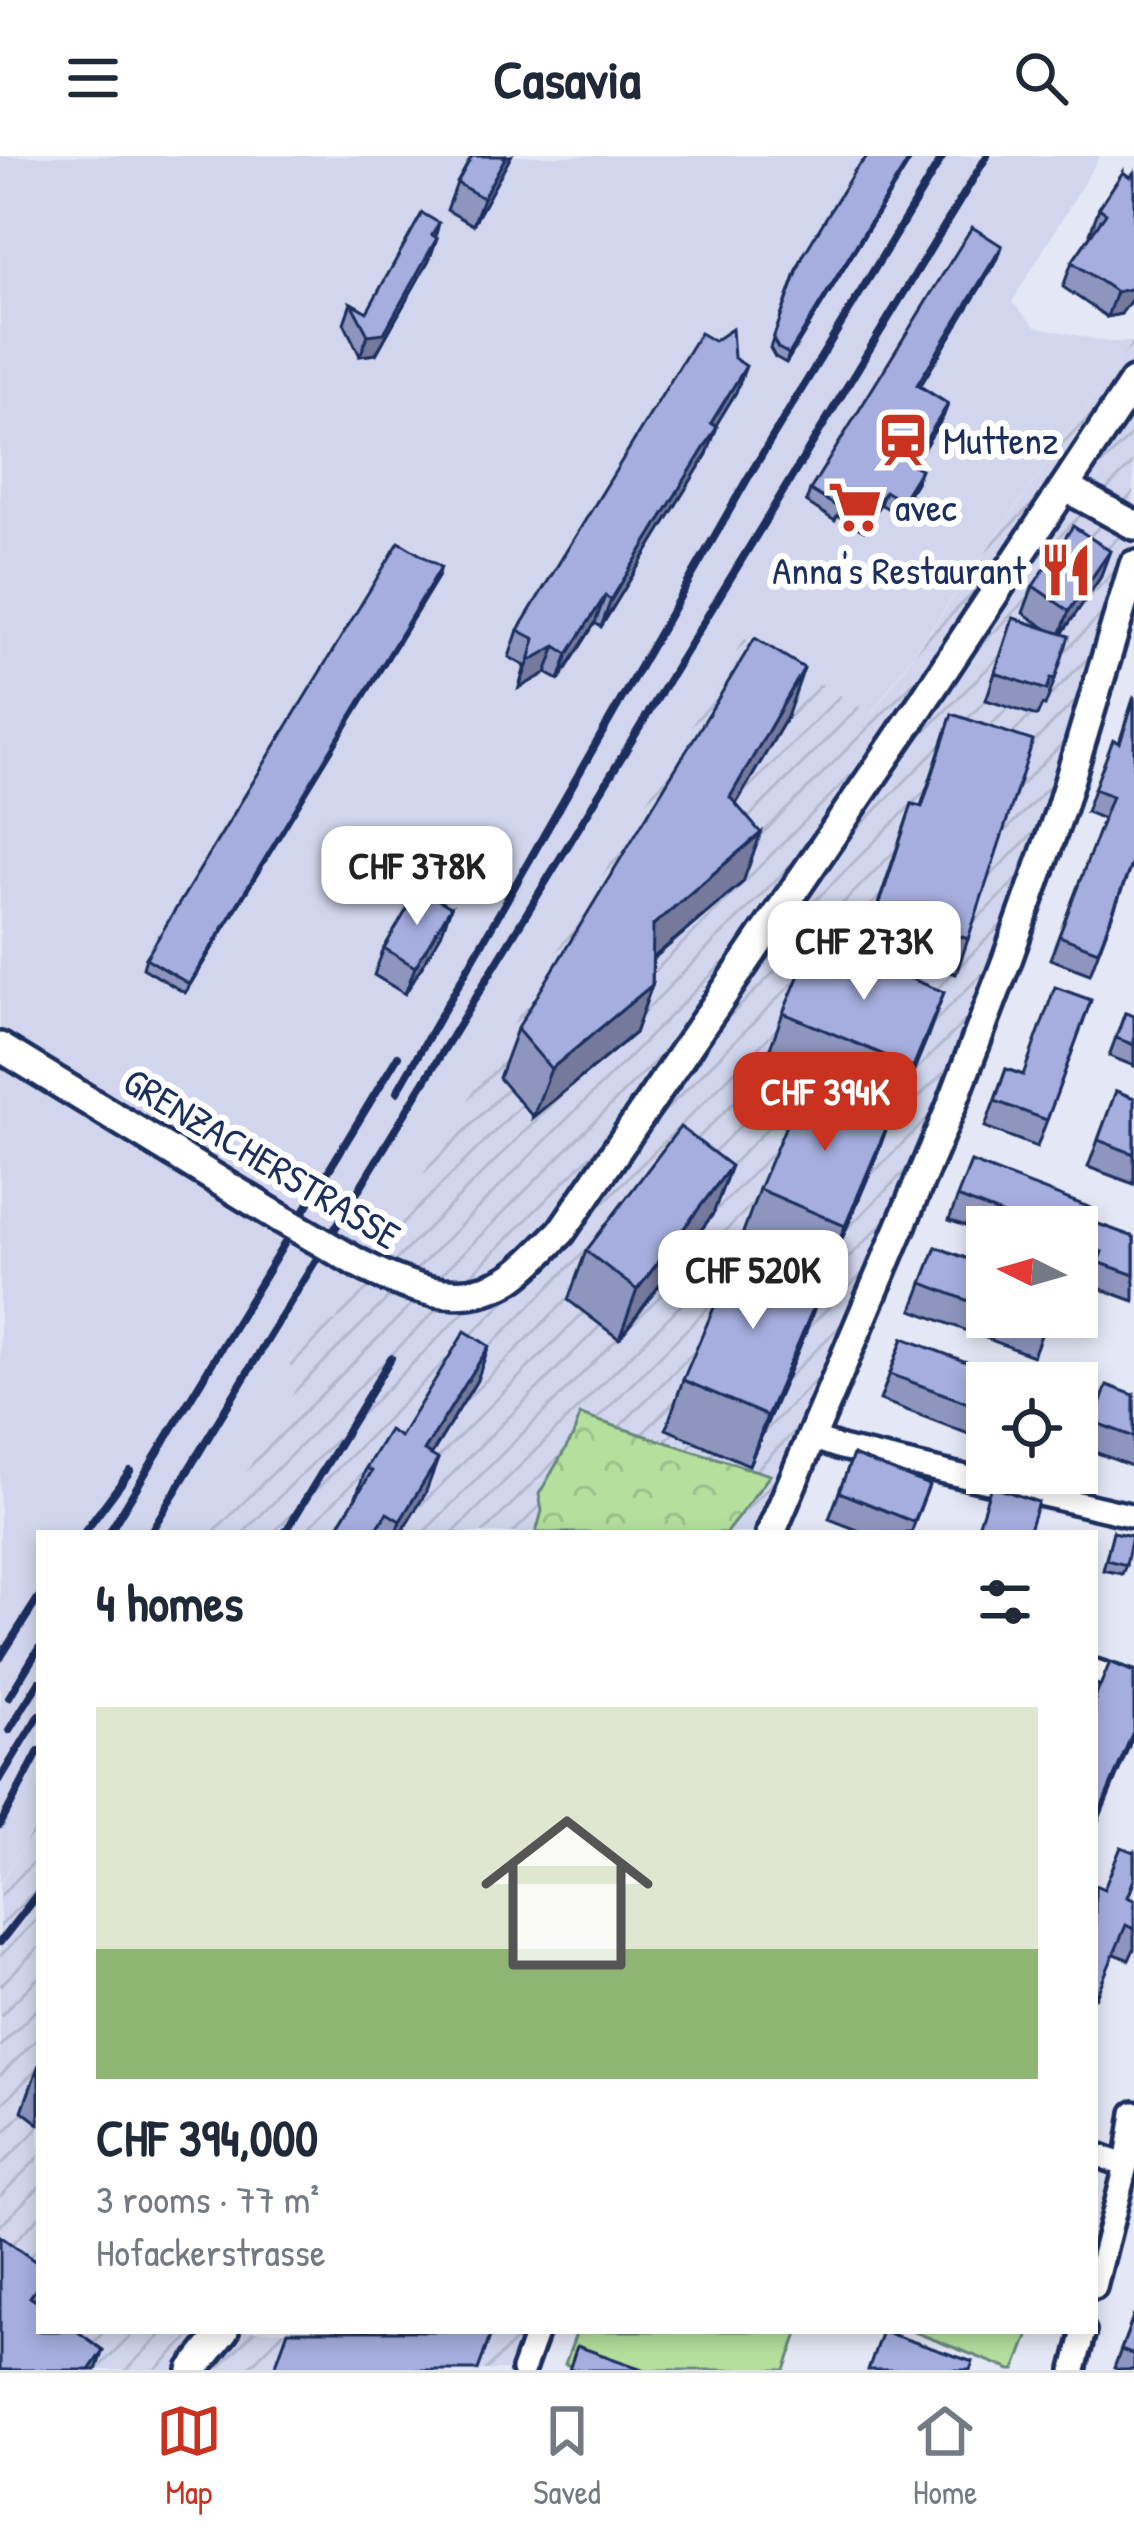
<!DOCTYPE html>
<html lang="en">
<head>
<meta charset="utf-8">
<style>
  :root { --surface:#fff; --page:#f6f6f7; --text:#1f2937; --muted:#747a83; --line:#e0e1e3; --accent:#c8321e }
  body { margin:0; font-family:"Patrick Hand",sans-serif; background:var(--page); color:var(--text); height:100vh; display:flex; flex-direction:column; font-size:45px; white-space:nowrap }
  * { box-sizing:border-box; margin:0 }
  p { font-size:39px; color:var(--muted) }
  .icon { flex:none; width:66px; height:66px; fill:none; stroke:currentColor; stroke-width:2; stroke-linecap:round; stroke-linejoin:round }
  .map { position:relative; flex:1; overflow:hidden }
  .details { position:absolute; left:36px; top:1374px; width:1062px; height:804px; display:flex; flex-direction:column; background:var(--surface); border-radius:0px; box-shadow:0 6px 18px #0003 }
  .details>* { flex:none }
  .needle { width:78px; rotate:275deg }
  .fabs { position:absolute; left:966px; top:1050px; display:grid; gap:24px }
  .fabs a { display:grid; place-items:center; width:132px; height:132px; border-radius:0px; background:var(--surface); box-shadow:0 6px 18px #0003; font-size:60px }
  .price { position:absolute; translate:-50% -102px; padding:0 27px; border-radius:24px; background:#fff; color:#222; font-size:39px; line-height:78px; filter:drop-shadow(0 3px 6px #0008) }
  .price::after { content:''; position:absolute; left:50%; top:72px; width:36px; height:27px; margin-left:-18px; background:inherit; clip-path:polygon(0 0,100% 0,50% 100%) }
  .price.on { background:var(--accent); color:#fff }
  ul { padding:0; list-style:none }
  li { display:grid; align-content:center; gap:24px; height:636px; padding:0 60px }
  li span { display:grid; place-items:center; height:372px; border-radius:0px; color:#555 }
  li>.icon { margin-inline-start:auto }
  span .icon { width:216px; height:216px; fill:#fffc; stroke-width:1 }
  li b { font-size:51px }
  h2 { display:flex; justify-content:space-between; align-items:center; height:144px; padding:0 60px; font-size:51px }
  header { display:flex; justify-content:space-between; align-items:center; height:156px; padding:0 60px; background:var(--surface); font-size:54px; font-weight:700 }
  .menu { display:flex; justify-content:space-around; align-items:center; height:168px; border-top:3px solid var(--line); background:var(--surface); font-size:33px; color:var(--muted) }
  .menu a { display:grid; justify-items:center; gap:6px }
  .menu .on { color:var(--accent) }
  .map>svg:first-child { display:block }
  .built { fill:#d1d6ee }
  .industrial { fill:url(#industrial-furrows) }
  .forest { fill:url(#forest-crowns); stroke:#68877d; stroke-width:3 }
  .garden { fill:#b4df9c; stroke:#68877d; stroke-width:3 }
  .lines { fill:none; stroke-linecap:round; stroke-linejoin:round }
  .minor-casing { stroke:#1b2f5e; stroke-width:30 }
  .tertiary-casing { stroke:#1b2f5e; stroke-width:36 }
  .minor { stroke:#fff; stroke-width:21 }
  .tertiary { stroke:#fff; stroke-width:27 }
  .rail { stroke:#1b2f5e; stroke-width:8 }
  .tertiary-bridge-casing { stroke:#1b2f5e; stroke-width:36; stroke-linecap:butt }
  .tertiary-bridge { stroke:#fff; stroke-width:27 }
  .wall { fill:#8e96c0; stroke:#1b2f5e; stroke-width:3 }
  .shaded-wall { fill:#747a9c; stroke:#1b2f5e; stroke-width:3 }
  .building { fill:#a5aedf; stroke:#1b2f5e; stroke-width:3 }
  .labels { text-anchor:middle; stroke-width:12; stroke-linejoin:round; paint-order:stroke }
  .poi-label { font-size:39px; fill:#1b2f5e; stroke:#fff; text-anchor:start }
  .street-label { font-size:39px; fill:#1b2f5e; stroke:#fff }
</style>
</head>
<body>
<header><svg class="icon" aria-label="menu" viewBox="0 0 24 24"><path d="M4 6h16M4 12h16M4 18h16"/></svg>Casavia<svg class="icon" aria-label="search" viewBox="0 0 24 24"><circle cx="10" cy="10" r="6"/><path d="M15 15l6 6"/></svg></header>
<div class="map">
<svg width="1134" height="2214" viewBox="0 0 1134 2214">
  <defs>
    <pattern id="industrial-furrows" width="10" height="10" patternUnits="userSpaceOnUse" patternTransform="scale(3)"><rect width="10" height="10" fill="#d1d6ee"/><path d="M-1 1l2-2M0 10L10 0M9 11l2-2" fill="none" stroke="#b3b8ce"/></pattern>
    <pattern id="forest-crowns" width="20" height="18" patternUnits="userSpaceOnUse" patternTransform="scale(3)"><rect width="20" height="18" fill="#b4df9c"/><path d="M2 6a3 3 0 1 1 6 0M12 15a3 3 0 1 1 6 0" fill="none" stroke="#9ac089"/></pattern>
  </defs>
  <rect width="100%" height="100%" fill="#e4e7f5"/>
  <filter id="ink" filterUnits="userSpaceOnUse"><feTurbulence type="fractalNoise" baseFrequency=".00833" numOctaves="2"/><feDisplacementMap in="SourceGraphic" scale="24" xChannelSelector="R" yChannelSelector="G"/><feConvolveMatrix kernelMatrix="1 2 1 2 8 2 1 2 1" color-interpolation-filters="sRGB"/></filter>
  <g filter="url(#ink)">
    <!-- built -->
    <polygon class="built" points="0,0 1100,0 1012,146 1035,170 1107,186 1132,186 871,558 744,482 335,1167 317,1161 288,1207 305,1219 210,1377 39,1377 39,1663 0,1728"/>
    <!-- industrial -->
    <g class="industrial">
      <polygon points="1132,186 1134,409 1061,652 771,1377 210,1377 304,1219 288,1208 317,1160 335,1166 744,482 872,558"/>
      <polygon points="39,1663 39,2175 537,2175 523,2214 0,2214 0,1729"/>
    </g>
    <!-- forest -->
    <polygon class="forest" points="580,1259 770,1319 726,1377 536,1377 542,1355 539,1338 573,1280"/>
    <!-- garden -->
    <g class="garden">
      <polygon points="577,2175 799,2175 785,2214 583,2214 565,2208"/>
      <polygon points="912,2175 1030,2175 1015,2214 1011,2214"/>
    </g>
    <g class="lines">
      <defs>
        <g id="minor">
          <polyline points="812,1282 841,1292 1134,1360"/>
          <polyline points="1095,1515 1134,1528"/>
          <polyline points="1095,1998 1126,2010"/>
          <polyline points="1095,2131 1126,2010 1134,1957"/>
          <polyline points="523,2214 537,2175"/>
          <polyline points="1074,2214 1084,2175"/>
        </g>
        <g id="tertiary">
          <polyline points="1065,331 1134,369"/>
          <polyline points="0,891 280,1062"/>
          <path d="M 356,1106 C 404,1131 460,1154 511,1122 C 529,1110 545,1091 561,1076 L 920,550 L 1134,226"/>
          <polyline points="771,1377 951,951 1007,804 1061,652 1134,409"/>
          <polyline points="193,2214 224,2175"/>
        </g>
      </defs>
      <!-- minor casing -->
      <use href="#minor" class="minor-casing"/>
      <!-- tertiary casing -->
      <use href="#tertiary" class="tertiary-casing"/>
      <!-- minor -->
      <use href="#minor" class="minor"/>
      <!-- tertiary -->
      <use href="#tertiary" class="tertiary"/>
      <!-- rail -->
      <g class="rail">
        <polyline points="397,936 749,320 943,0"/>
        <polyline points="84,1377 130,1315"/>
        <polyline points="109,1377 398,900"/>
        <polyline points="150,1377 987,0"/>
        <polyline points="285,1377 391,1202"/>
        <polyline points="0,1502 39,1441"/>
        <polyline points="9,1541 39,1492"/>
        <polyline points="9,1574 39,1526"/>
        <polyline points="0,1623 39,1559"/>
        <polyline points="0,1669 39,1595"/>
        <polyline points="0,1786 39,1736"/>
      </g>
      <defs>
        <polyline id="tertiary-bridge" points="280,1062 356,1106"/>
      </defs>
      <!-- tertiary-bridge casing -->
      <use href="#tertiary-bridge" class="tertiary-bridge-casing"/>
      <!-- tertiary-bridge -->
      <use href="#tertiary-bridge" class="tertiary-bridge"/>
    </g>
    <!-- wall -->
    <g class="wall">
      <polygon points="511,0 473,69 447,54 457,27"/>
      <polygon points="868,0 913,0 786,207 775,201 770,192 799,109"/>
      <polygon points="1123,16 1121,158 1107,161 1063,131 1072,106 1091,78 1090,77 1099,52"/>
      <polygon points="439,67 430,102 376,198 360,200 344,167 351,147 367,156"/>
      <polygon points="1002,90 998,102 920,230 948,248 943,261 913,309 916,326 897,358 880,348 864,375 837,360 835,365 806,346 810,334"/>
      <polygon points="736,236 715,270 707,298 601,471 595,467 559,524 546,517 519,532 525,510 509,501 518,474"/>
      <polygon points="438,421 185,837 143,812 146,802"/>
      <polygon points="1100,422 1062,478 1055,523 1045,550 1042,549 1037,560 986,544 1013,462 1047,473 1023,457 1033,430"/>
      <polygon points="1134,540 1134,702 1090,818 1050,803 1104,663 1086,656 1094,633 1119,587"/>
      <polygon points="952,558 968,783 956,818 865,787 912,648 921,650"/>
      <polygon points="787,561 736,648 743,726 653,803 652,829 635,877 533,961 499,922 517,873"/>
      <polygon points="451,751 441,778 405,838 374,819 384,792"/>
      <polygon points="944,836 895,960 765,906 783,857"/>
      <polygon points="1091,844 1037,991 985,971 1006,913 1023,919"/>
      <polygon points="1125,857 1134,860 1134,910 1109,900"/>
      <polygon points="1116,935 1134,942 1134,1028 1088,1011"/>
      <polygon points="890,963 872,1012 827,1118 741,1082 759,1033"/>
      <polygon points="971,1006 1087,1064 1134,1081 1134,1145 1090,1129 1094,1119 1077,1112 1077,1071 987,1071 987,1078 949,1064"/>
      <polygon points="713,1058 619,1183 568,1144 586,1095"/>
      <polygon points="936,1091 987,1110 987,1161 1048,1161 1033,1200 912,1154"/>
      <polygon points="805,1178 749,1309 666,1273 683,1224"/>
      <polygon points="903,1182 987,1227 987,1285 880,1244"/>
      <polygon points="477,1224 431,1299 425,1338 401,1377 334,1377 355,1343 366,1312 400,1281"/>
      <polygon points="1134,1239 1134,1311 1084,1292 1094,1266"/>
      <polygon points="853,1299 929,1329 911,1377 865,1377 829,1363"/>
      <polygon points="1113,1376 1126,1409 1122,1418 1103,1414"/>
      <polygon points="1134,1696 1134,1726 1128,1742 1134,1744 1134,1793 1129,1804 1115,1798 1104,1733"/>
      <polygon points="39,1908 39,1968 22,1955"/>
      <polygon points="1134,2159 1134,2214 1119,2214 1114,2212"/>
    </g>
    <!-- shaded-wall -->
    <g class="shaded-wall">
      <polygon points="506,0 511,0 473,69 483,42"/>
      <polygon points="911,0 913,0 786,207 789,198"/>
      <polygon points="437,82 430,102 376,198 360,200 368,179"/>
      <polygon points="1002,90 998,102 913,242 917,229"/>
      <polygon points="1134,128 1134,140 1121,158 1107,161 1116,136"/>
      <polygon points="746,210 736,236 701,294 711,267"/>
      <polygon points="948,248 943,261 906,321 911,308"/>
      <polygon points="717,271 707,298 601,471 611,444"/>
      <polygon points="921,313 916,326 897,358 901,345"/>
      <polygon points="885,335 880,348 864,375 869,363"/>
      <polygon points="1110,395 1100,422 1059,482 1069,455"/>
      <polygon points="441,411 438,421 185,837 189,828"/>
      <polygon points="605,440 595,467 559,524 568,498"/>
      <polygon points="556,490 546,517 519,532 529,505"/>
      <polygon points="804,512 787,561 712,689 730,641"/>
      <polygon points="761,677 743,726 635,817 653,769"/>
      <polygon points="451,751 441,778 405,838 415,811"/>
      <polygon points="652,829 635,877 533,961 551,913"/>
      <polygon points="944,836 926,885 895,960 913,911"/>
      <polygon points="890,963 872,1012 827,1118 845,1070"/>
      <polygon points="731,1010 713,1058 619,1183 637,1134"/>
      <polygon points="823,1129 805,1178 749,1309 767,1260"/>
      <polygon points="489,1190 477,1224 412,1330 424,1295"/>
      <polygon points="438,1303 425,1338 401,1377 396,1377 400,1365"/>
      <polygon points="1134,1573 1134,1578 1095,1673 1095,1669"/>
      <polygon points="39,2128 39,2140 30,2164 30,2141"/>
      <polygon points="103,2194 96,2214 89,2214"/>
    </g>
    <!-- building -->
    <g class="building">
      <polygon points="472,0 506,0 483,42 457,27"/>
      <polygon points="868,0 911,0 789,198 778,192 773,183 803,100 855,14"/>
      <polygon points="1123,16 1130,21 1134,16 1134,128 1130,133 1116,136 1072,106 1106,57 1099,52"/>
      <polygon points="422,57 439,67 432,79 437,82 384,177 368,179 351,147 367,156"/>
      <polygon points="972,71 1002,90 917,229 948,248 911,308 921,313 901,345 885,335 869,363 842,347 839,352 810,334"/>
      <polygon points="732,173 734,202 746,210 711,267 717,271 611,444 605,440 568,498 556,490 529,505 535,483 518,474 700,177 714,185"/>
      <polygon points="1073,370 1110,395 1069,455 1033,430"/>
      <polygon points="399,386 441,411 189,828 146,802"/>
      <polygon points="1013,462 1069,480 1055,523 1051,522 1047,534 995,517"/>
      <polygon points="755,482 804,512 730,641 761,677 653,769 652,829 551,913 517,873"/>
      <polygon points="1134,544 1134,701 1098,795 1059,780 1112,640 1094,633 1113,584 1120,587"/>
      <polygon points="952,558 1033,585 968,783 878,753 912,648 922,651"/>
      <polygon points="419,733 451,751 415,811 384,792"/>
      <polygon points="814,783 944,836 913,911 783,857"/>
      <polygon points="1055,831 1091,844 1047,964 995,945 1006,913 1023,919"/>
      <polygon points="1125,857 1134,860 1134,889 1116,882"/>
      <polygon points="804,927 890,963 845,1070 759,1033"/>
      <polygon points="1116,935 1134,942 1134,998 1098,984"/>
      <polygon points="680,971 731,1010 637,1134 586,1095"/>
      <polygon points="971,1006 1091,1052 1087,1064 1134,1081 1134,1119 1098,1106 1102,1096 1077,1087 1077,1071 1035,1071 957,1041"/>
      <polygon points="936,1091 987,1110 987,1152 922,1127"/>
      <polygon points="739,1093 823,1129 767,1260 683,1224"/>
      <polygon points="1011,1161 1047,1161 1043,1173"/>
      <polygon points="465,1175 489,1190 424,1295 438,1303 400,1365 387,1357 374,1377 334,1377 372,1315 366,1312 389,1274 400,1281"/>
      <polygon points="903,1182 1022,1227 987,1227 987,1254 890,1218"/>
      <polygon points="1107,1229 1134,1239 1134,1281 1094,1266"/>
      <polygon points="853,1299 929,1329 914,1366 839,1336"/>
      <polygon points="991,1330 1038,1346 1028,1377 976,1377"/>
      <polygon points="1113,1376 1132,1380 1126,1409 1106,1404"/>
      <polygon points="1110,1506 1134,1516 1134,1573 1097,1662 1095,1661 1095,1542"/>
      <polygon points="1121,1691 1134,1696 1134,1723 1127,1741 1134,1744 1134,1773 1126,1769 1095,1843 1095,1729 1104,1733"/>
      <polygon points="0,2080 39,2108 39,2128 30,2141 39,2147 39,2175 77,2175 103,2194 89,2214 0,2214"/>
      <polygon points="1134,2159 1134,2199 1121,2194"/>
      <polygon points="288,2175 492,2175 478,2214 274,2214"/>
      <polygon points="882,2175 973,2206 970,2214 868,2214"/>
      <polygon points="577,2190 645,2214 569,2214"/>
    </g>
  </g>
  <!-- icons -->
  <defs>
    <symbol id="station-bare" viewBox="-9 -9 18 18"><path d="M-3-6H3Q5-6 5-4V2Q5 4 3 4L4.5 6H3L1.5 4h-3L-3 6H-4.5L-3 4Q-5 4-5 2V-4Q-5-6-3-6ZM-3.5-4v3h7v-3ZM-3.5 1v1.5H-2V1ZM2 1v1.5H3.5V1Z" fill="#c8321e" stroke="#fff" stroke-width="2.5" paint-order="stroke"/></symbol>
    <symbol id="supermarket-bare" viewBox="-9 -9 18 18"><path d="M-6-5.5h2.5l.6 2H6L4.5 2H-2.5L-4.4-4H-6ZM-1.5 3.2a1.3 1.3 0 1 0 .1 0ZM3 3.2a1.3 1.3 0 1 0 .1 0Z" fill="#c8321e" stroke="#fff" stroke-width="2.5" paint-order="stroke"/></symbol>
    <symbol id="restaurant-bare" viewBox="-9 -9 18 18"><path d="M-5-6h1v4h1v-4h1v4h1v-4h1v5L-1.5 .5V6h-2V.5L-5-1ZM5-6V6H3V1.5H1.5Q1.5-4 5-6Z" fill="#c8321e" stroke="#fff" stroke-width="2.5" paint-order="stroke"/></symbol>
  </defs>
  <g fill-rule="evenodd">
    <use href="#station-bare" x="865" y="246" width="76" height="76"/>
    <use href="#supermarket-bare" x="817" y="313" width="76" height="76"/>
    <use href="#restaurant-bare" x="1028" y="376" width="76" height="76"/>
  </g>
  <g class="labels">
    <!-- poi labels -->
    <g class="poi-label">
      <text x="943" y="298">Muttenz</text>
      <text x="895" y="365">avec</text>
      <text x="1026" y="428" text-anchor="end">Anna's Restaurant</text>
    </g>
    <!-- street labels -->
    <g class="street-label">
      <text transform="translate(262 1002) rotate(31)" y="14">GRENZACHERSTRASSE</text>
    </g>
  </g>
</svg>
<div class="fabs">
<a><svg class="needle" viewBox="-14 -14 28 28"><path d="M0-13l5 13h-10z" fill="#e53935"/><path d="M0 13l5-13h-10z" fill="#747a83"/></svg></a>
<a><svg class="icon" aria-label="locate" viewBox="0 0 24 24"><circle cx="12" cy="12" r="6"/><path d="M12 2v4M12 18v4M2 12h4M18 12h4"/></svg></a>
</div>
<b class="price" style="left:417px;top:772px">CHF 378K</b>
<b class="price" style="left:864px;top:847px">CHF 273K</b>
<b class="price on" style="left:825px;top:998px">CHF 394K</b>
<b class="price" style="left:753px;top:1176px">CHF 520K</b>
<section class="details">
<h2>4 homes<svg class="icon" aria-label="filters" viewBox="0 0 24 24"><path d="M4 7h16M4 17h16"/><circle cx="9" cy="7" r="2"/><circle cx="15" cy="17" r="2"/></svg></h2>
<ul>
<li><span style="background:linear-gradient(#dfe7d0 65%,#8fb573 0)"><svg class="icon" aria-label="home" viewBox="0 0 24 24"><path d="M3 11l9-7 9 7M6 9v11h12V9"/></svg></span><div><b>CHF 394,000</b><p>3 rooms · 77 m²</p><p>Hofackerstrasse</p></div></li>
</ul>
</section>
</div>
<nav class="menu">
<a class="on"><svg class="icon" aria-label="map" viewBox="0 0 24 24"><path d="M3 6l6-2 6 2 6-2v14l-6 2-6-2-6 2zM9 4v14M15 6v14"/></svg>Map</a>
<a><svg class="icon" aria-label="saved" viewBox="0 0 24 24"><path d="M7 4h10v16l-5-4-5 4z"/></svg>Saved</a>
<a><svg class="icon" aria-label="home" viewBox="0 0 24 24"><path d="M3 11l9-7 9 7M6 9v11h12V9"/></svg>Home</a>
</nav>
</body>
</html>
